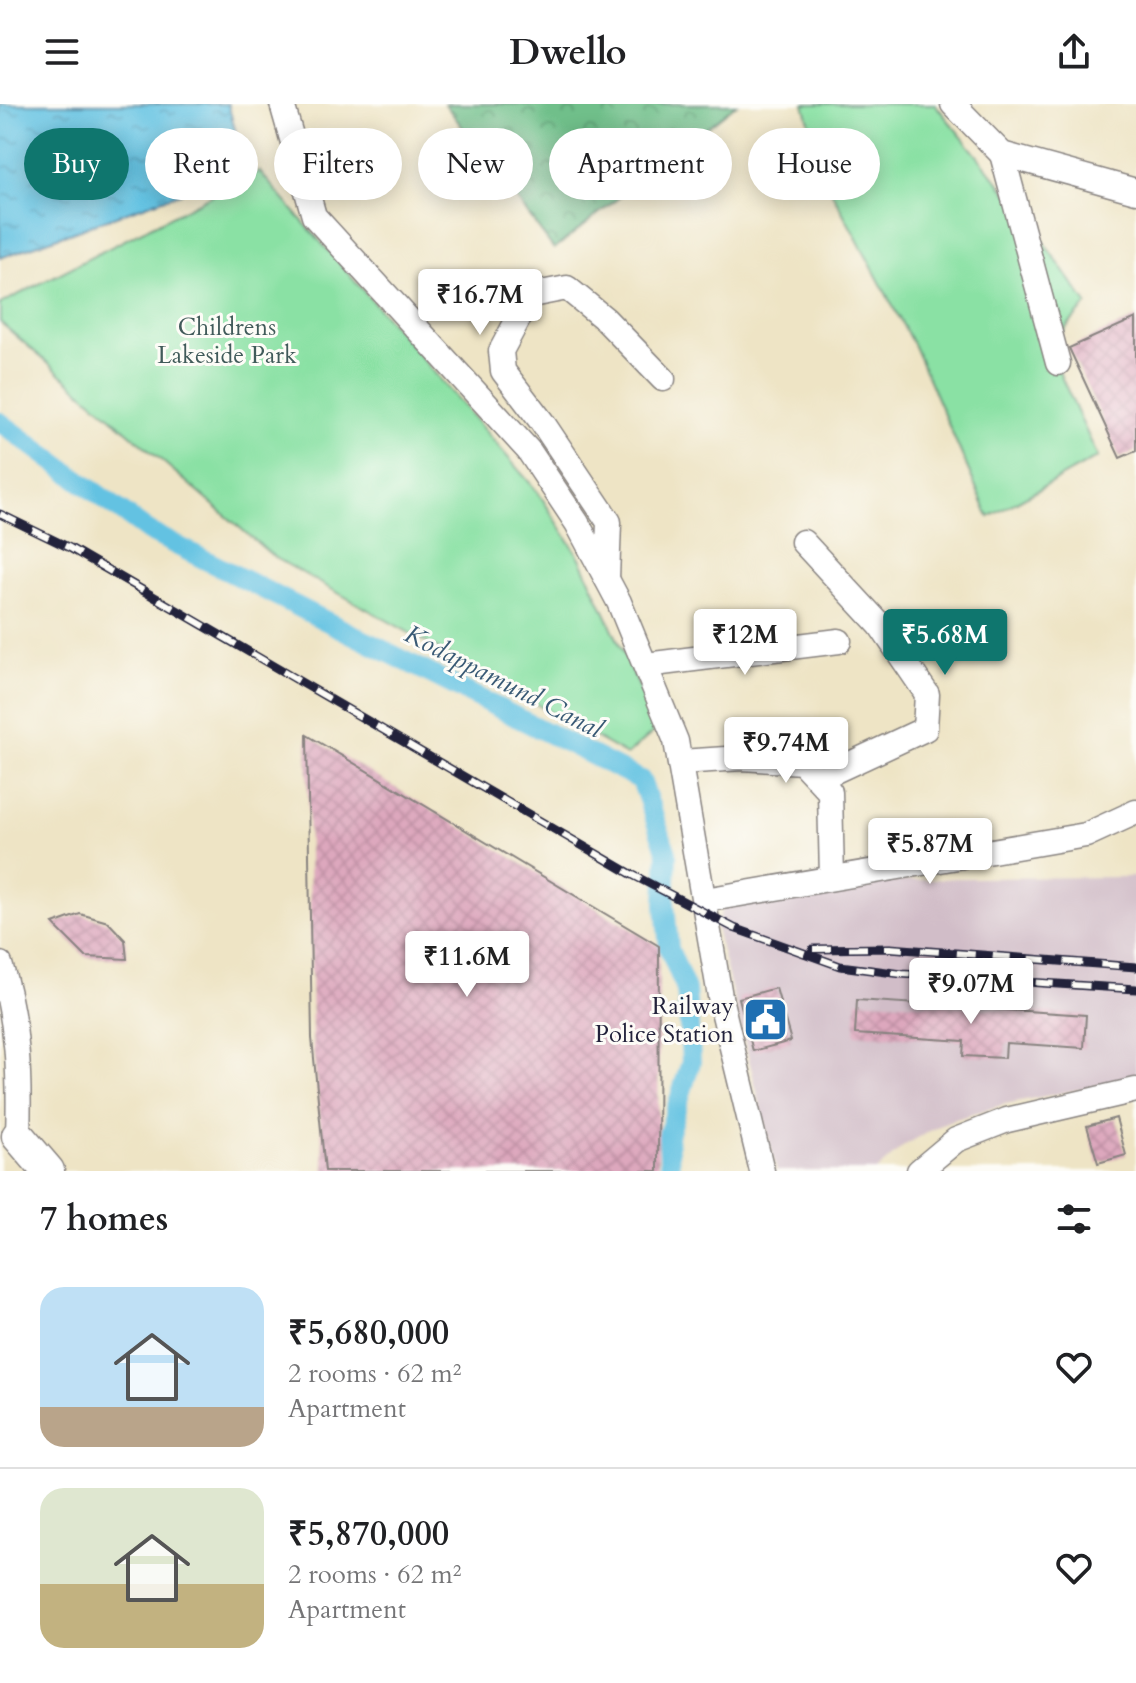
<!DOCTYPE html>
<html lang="en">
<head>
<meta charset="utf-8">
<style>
  :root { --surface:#fff; --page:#f2f2f2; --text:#202124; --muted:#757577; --line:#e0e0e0; --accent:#0f766e }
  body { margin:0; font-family:Cardo,serif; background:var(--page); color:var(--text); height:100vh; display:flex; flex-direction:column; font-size:30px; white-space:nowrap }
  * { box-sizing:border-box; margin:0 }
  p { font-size:26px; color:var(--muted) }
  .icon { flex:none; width:44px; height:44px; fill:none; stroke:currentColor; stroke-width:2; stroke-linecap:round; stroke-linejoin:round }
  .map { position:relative; height:1067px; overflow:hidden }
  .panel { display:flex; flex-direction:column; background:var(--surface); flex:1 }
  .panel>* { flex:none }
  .hud { position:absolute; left:24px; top:24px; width:1088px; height:72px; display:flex; gap:16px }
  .price { position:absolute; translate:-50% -68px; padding:0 18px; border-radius:8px; background:#fff; color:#222; font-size:26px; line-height:52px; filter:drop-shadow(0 2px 4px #0008) }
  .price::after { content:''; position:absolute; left:50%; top:48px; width:24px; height:18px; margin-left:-12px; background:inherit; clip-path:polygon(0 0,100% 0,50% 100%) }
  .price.on { background:var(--accent); color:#fff }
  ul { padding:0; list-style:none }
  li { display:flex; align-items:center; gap:24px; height:200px; padding:0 40px }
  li+li { border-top:2px solid var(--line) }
  li span { display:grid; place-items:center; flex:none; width:224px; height:160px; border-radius:24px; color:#555 }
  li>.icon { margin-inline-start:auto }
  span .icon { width:96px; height:96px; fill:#fffc; stroke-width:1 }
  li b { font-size:34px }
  h2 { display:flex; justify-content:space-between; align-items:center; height:96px; padding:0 40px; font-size:34px }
  .pill { padding:0 28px; border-radius:36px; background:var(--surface); box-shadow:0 4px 20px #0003; font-size:28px; line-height:72px }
  .pill.on { background:var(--accent); color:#fff }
  header { display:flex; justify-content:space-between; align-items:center; height:104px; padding:0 40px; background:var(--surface); font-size:36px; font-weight:700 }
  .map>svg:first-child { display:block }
  .railway { fill:#d1bdc8 }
  .forest { fill:url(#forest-crowns); stroke:#487062; stroke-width:2 }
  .green { fill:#8ae1a4; stroke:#568270; stroke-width:2 }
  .water { fill:url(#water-ripples); stroke:#43728e; stroke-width:2 }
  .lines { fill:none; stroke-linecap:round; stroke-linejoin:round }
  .canal { stroke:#64c2e2; stroke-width:20 }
  .building { fill:url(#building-cross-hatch) }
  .minor-casing { stroke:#888380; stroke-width:27 }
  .major-casing { stroke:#888380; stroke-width:35 }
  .minor { stroke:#fff; stroke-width:24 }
  .major { stroke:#fff; stroke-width:32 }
  .rail-casing { stroke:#22223b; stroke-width:9 }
  .rail { stroke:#fdfcf7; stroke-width:6; stroke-dasharray:18; stroke-linecap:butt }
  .labels { text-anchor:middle; stroke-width:6; stroke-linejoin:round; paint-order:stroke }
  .park-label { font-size:24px; fill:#415b5a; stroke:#fdfcf7 }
  .poi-label { font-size:24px; fill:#22223b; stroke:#fdfcf7; text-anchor:end }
  .water-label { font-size:26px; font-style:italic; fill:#395a75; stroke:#fdfcf7 }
</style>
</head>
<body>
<header><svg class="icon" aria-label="menu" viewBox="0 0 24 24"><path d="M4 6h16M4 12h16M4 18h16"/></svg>Dwello<svg class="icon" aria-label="share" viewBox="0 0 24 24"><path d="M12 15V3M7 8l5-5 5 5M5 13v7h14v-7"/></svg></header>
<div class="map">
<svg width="1136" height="1067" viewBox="0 0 1136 1067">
  <defs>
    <pattern id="forest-crowns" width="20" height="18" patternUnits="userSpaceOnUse" patternTransform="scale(2)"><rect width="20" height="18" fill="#6fbf8a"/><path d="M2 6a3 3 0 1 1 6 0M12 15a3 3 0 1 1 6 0" fill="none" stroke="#5b9b72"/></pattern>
    <pattern id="water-ripples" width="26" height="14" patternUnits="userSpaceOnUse" patternTransform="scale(2)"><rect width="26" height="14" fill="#64c2e2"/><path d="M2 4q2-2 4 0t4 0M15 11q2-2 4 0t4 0" fill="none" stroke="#56a6c3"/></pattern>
    <pattern id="building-cross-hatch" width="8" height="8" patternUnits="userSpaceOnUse" patternTransform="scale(2)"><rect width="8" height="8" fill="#dda7bd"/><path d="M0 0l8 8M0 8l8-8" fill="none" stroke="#bd8fa3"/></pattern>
  </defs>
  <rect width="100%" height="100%" fill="#fdfcf7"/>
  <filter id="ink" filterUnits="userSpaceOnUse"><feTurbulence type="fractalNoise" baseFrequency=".0125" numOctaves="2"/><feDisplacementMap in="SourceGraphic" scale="16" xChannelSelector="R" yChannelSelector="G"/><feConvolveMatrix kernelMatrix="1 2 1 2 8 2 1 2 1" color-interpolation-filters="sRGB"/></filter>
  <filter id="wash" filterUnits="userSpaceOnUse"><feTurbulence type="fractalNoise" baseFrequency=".006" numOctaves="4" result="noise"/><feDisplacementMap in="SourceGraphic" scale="32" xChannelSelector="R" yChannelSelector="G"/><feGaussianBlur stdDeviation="1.8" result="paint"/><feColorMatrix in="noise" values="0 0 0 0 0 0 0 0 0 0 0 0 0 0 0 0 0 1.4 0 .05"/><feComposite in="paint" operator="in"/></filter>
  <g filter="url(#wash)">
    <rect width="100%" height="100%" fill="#eee4c5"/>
    <!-- railway -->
    <polygon class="railway" points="1136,773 1136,974 1005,1000 946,1018 905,1041 876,1067 777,1067 716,824 728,787 956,774"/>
    <!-- forest -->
    <polygon class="forest" points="445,0 737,0 554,145"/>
    <!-- green -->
    <g class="green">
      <polygon points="804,0 935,0 1016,99 1087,200 1048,244 1098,353 989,413 914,242 826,77"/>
      <polygon points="259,67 538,388 580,454 658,624 627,651 274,453 0,218 0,200"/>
    </g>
    <!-- water -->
    <polygon class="water" points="0,0 228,0 244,58 229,71 0,154"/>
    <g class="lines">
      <!-- canal -->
      <polyline class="canal" points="0,318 148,427 641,676 667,749 665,801 669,845 686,886 689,921 691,958 668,1031 670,1067"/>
    </g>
    <g id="blocks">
      <!-- building -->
      <g class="building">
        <polygon points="1136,214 1136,347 1120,354 1069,244"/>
        <polygon points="307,631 659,842 658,1067 325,1067 312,934"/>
        <polygon points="80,810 108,818 125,836 127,855 86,853 53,820"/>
        <polygon points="776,884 791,937 753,947 739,894"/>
        <polygon points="857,896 1086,911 1084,944 1006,939 1005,954 963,952 964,937 855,930"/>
        <polygon points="1116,1014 1126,1051 1098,1059 1087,1022"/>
      </g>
    </g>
  </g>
  <g filter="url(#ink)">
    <use href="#blocks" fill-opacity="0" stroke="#888380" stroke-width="2"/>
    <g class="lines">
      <defs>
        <g id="minor">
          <polyline points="282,0 314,112 529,347 577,419 619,498 676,637 721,898 762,1067"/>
          <polyline points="953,0 1002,50 1136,87"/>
          <polyline points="1002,50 1058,259"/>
          <polyline points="803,438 880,521 927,590 925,625 820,674"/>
          <polyline points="607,475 609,418 542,318 503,267 501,247 531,191 567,184 605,215 663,275"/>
          <polyline points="646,561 839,537"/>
          <polyline points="680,658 742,654 802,658 830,688 832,774"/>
          <polyline points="705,796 1086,731 1136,708"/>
          <path d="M 0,860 C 18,917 20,973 18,1032"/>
          <polyline points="919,1067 956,1036 1007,1016 1136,986"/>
        </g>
        <polyline id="major" points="18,1032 48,1067"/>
      </defs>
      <!-- minor casing -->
      <use href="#minor" class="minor-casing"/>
      <!-- major casing -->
      <use href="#major" class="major-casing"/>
      <!-- minor -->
      <use href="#minor" class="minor"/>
      <!-- major -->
      <use href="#major" class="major"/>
      <defs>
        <g id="rail">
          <polyline points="0,410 70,444 633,771 734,824 840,862 902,870 1136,885"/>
          <polyline points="813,845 890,844 1136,863"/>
        </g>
      </defs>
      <!-- rail casing -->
      <use href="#rail" class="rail-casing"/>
      <!-- rail -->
      <use href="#rail" class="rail"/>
    </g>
  </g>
  <!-- icons -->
  <defs>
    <symbol id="civic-square" viewBox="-11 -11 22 22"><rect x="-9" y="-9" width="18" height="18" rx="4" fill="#1f6fb2" stroke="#fdfcf7"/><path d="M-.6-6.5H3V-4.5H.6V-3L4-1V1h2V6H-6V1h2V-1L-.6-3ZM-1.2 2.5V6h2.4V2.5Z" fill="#fff"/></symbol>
  </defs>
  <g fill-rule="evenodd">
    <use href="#civic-square" x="740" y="890" width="51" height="51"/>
  </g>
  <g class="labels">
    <!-- park labels -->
    <g class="park-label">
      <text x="227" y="231">Childrens<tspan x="227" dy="28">Lakeside Park</tspan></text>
    </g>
    <!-- poi labels -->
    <g class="poi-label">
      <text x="734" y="910">Railway<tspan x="734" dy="28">Police Station</tspan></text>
    </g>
    <!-- water labels -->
    <g class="water-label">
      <text transform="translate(504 577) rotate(27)" y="9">Kodappamund Canal</text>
    </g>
  </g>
</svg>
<b class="price" style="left:480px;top:233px">₹16.7M</b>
<b class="price" style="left:745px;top:573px">₹12M</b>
<b class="price on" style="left:945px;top:573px">₹5.68M</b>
<b class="price" style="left:786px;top:681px">₹9.74M</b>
<b class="price" style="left:930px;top:782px">₹5.87M</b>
<b class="price" style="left:467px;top:895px">₹11.6M</b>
<b class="price" style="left:971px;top:922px">₹9.07M</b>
<div class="hud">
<a class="pill on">Buy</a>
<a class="pill">Rent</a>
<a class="pill">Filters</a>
<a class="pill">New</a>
<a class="pill">Apartment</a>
<a class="pill">House</a>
</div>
</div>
<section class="panel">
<h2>7 homes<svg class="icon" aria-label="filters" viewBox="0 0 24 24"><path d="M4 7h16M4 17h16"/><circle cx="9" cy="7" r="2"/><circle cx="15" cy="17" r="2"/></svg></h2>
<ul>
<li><span style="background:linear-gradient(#bfe0f5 75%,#b9a48a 0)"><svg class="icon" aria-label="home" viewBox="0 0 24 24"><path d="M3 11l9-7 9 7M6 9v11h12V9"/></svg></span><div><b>₹5,680,000</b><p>2 rooms · 62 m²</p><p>Apartment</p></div><svg class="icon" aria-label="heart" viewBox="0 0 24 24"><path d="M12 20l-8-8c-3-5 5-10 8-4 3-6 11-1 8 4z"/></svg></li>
<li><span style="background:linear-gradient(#dfe7d0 60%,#c2b280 0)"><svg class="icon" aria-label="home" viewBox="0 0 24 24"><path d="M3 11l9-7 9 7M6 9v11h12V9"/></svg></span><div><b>₹5,870,000</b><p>2 rooms · 62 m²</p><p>Apartment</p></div><svg class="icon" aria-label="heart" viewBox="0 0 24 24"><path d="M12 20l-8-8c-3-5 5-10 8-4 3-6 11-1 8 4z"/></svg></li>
</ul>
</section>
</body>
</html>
